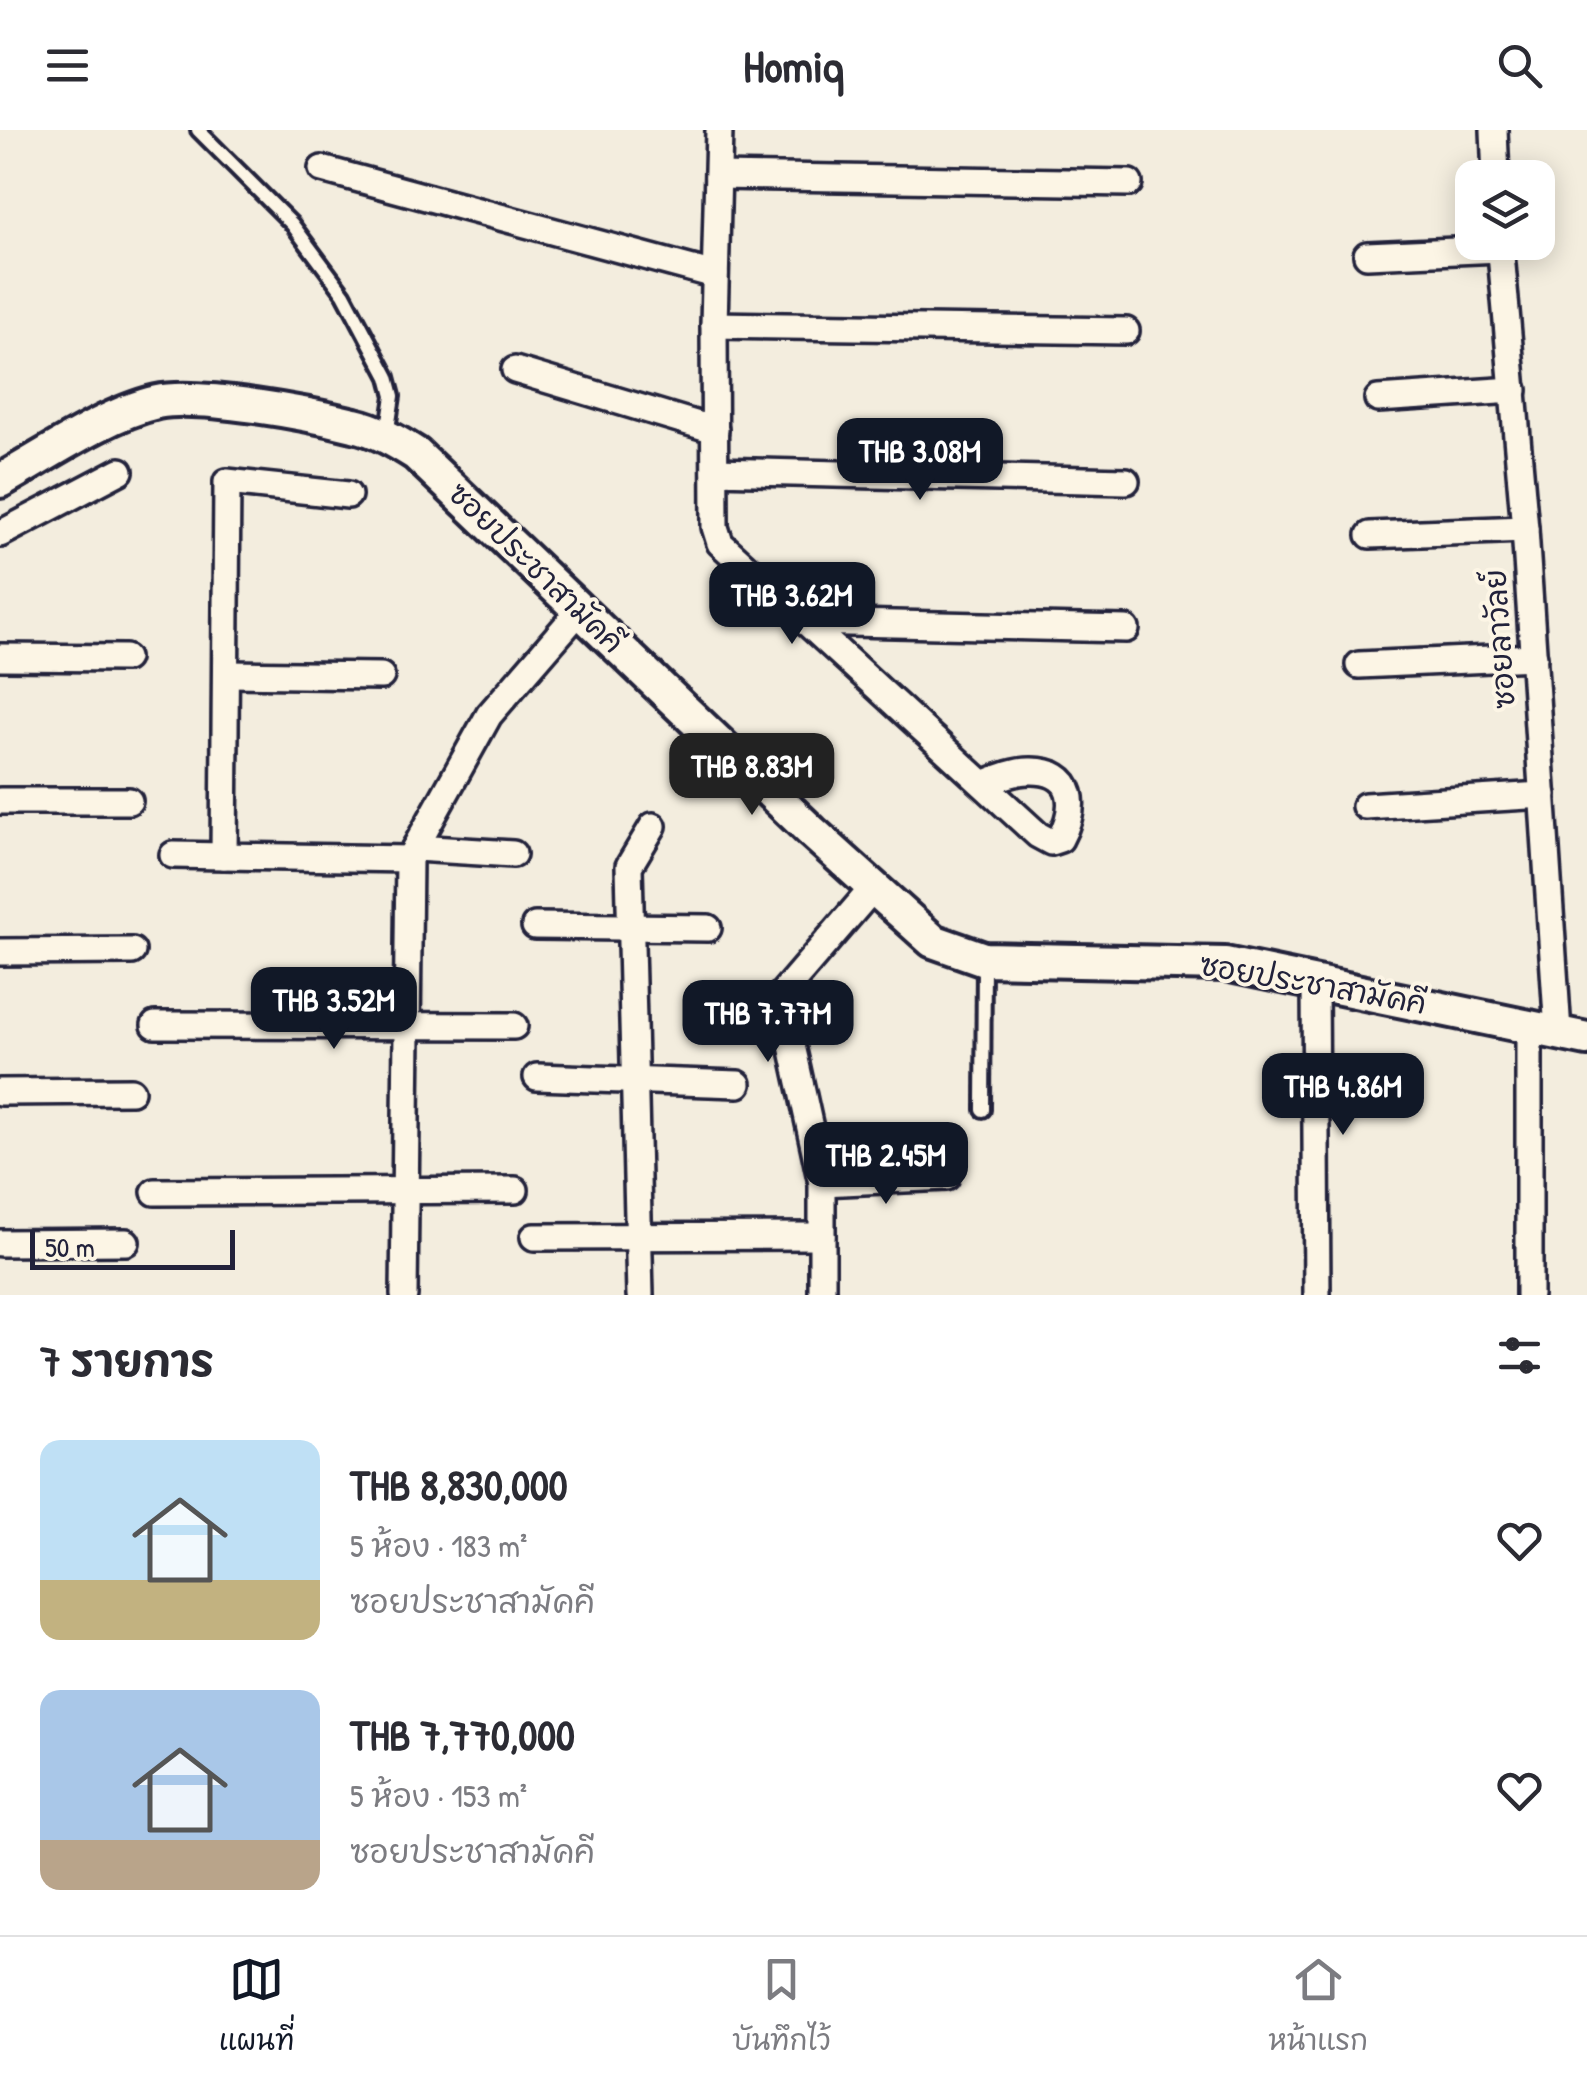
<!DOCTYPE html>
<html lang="th">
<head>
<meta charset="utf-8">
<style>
  :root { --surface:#fff; --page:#f7f7f7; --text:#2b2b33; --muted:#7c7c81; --line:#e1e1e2; --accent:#111827 }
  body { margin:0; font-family:"Patrick Hand","Playpen Sans Thai",sans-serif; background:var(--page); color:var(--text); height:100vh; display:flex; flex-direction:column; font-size:38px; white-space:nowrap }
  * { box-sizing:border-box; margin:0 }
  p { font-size:32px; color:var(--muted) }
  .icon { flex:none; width:55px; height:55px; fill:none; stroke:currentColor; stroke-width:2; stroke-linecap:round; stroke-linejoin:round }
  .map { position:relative; height:1165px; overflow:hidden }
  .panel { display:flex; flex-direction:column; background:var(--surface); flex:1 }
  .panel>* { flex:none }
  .buttons { position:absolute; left:1455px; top:30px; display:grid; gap:20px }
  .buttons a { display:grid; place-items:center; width:100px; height:100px; border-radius:20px; background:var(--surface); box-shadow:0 5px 25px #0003; font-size:50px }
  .scale { position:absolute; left:30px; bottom:25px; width:205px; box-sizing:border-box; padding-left:10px; border:5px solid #22223b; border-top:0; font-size:28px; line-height:35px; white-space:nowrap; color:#22223b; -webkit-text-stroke:8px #fcf5e5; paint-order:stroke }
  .price { position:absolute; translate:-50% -85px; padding:0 22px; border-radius:20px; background:var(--accent); color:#fff; font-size:32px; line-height:65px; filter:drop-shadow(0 2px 5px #0008) }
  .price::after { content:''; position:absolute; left:50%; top:60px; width:30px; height:22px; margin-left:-15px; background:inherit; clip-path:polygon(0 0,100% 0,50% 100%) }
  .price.selected { background:#222; color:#fff }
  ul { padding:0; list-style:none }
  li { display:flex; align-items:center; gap:30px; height:250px; padding:0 40px }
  li span { display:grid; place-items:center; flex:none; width:280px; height:200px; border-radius:20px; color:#555 }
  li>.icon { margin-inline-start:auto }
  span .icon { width:120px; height:120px; fill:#fffc; stroke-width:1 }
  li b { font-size:42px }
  h2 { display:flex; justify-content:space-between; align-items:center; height:120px; padding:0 40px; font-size:42px }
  header { display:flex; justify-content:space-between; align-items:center; height:130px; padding:0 40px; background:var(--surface); font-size:45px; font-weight:800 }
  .tab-bar { display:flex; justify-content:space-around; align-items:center; height:140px; border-top:2px solid var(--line); background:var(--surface); font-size:28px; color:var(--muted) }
  .tab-bar a { display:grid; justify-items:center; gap:5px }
  .tab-bar .selected { color:var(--accent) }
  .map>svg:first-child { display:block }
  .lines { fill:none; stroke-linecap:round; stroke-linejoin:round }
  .service-casing { stroke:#22223b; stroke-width:20 }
  .minor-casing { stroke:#22223b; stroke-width:32 }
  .tertiary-casing { stroke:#22223b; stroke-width:40 }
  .service { stroke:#fcf5e5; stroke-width:12 }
  .minor { stroke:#fcf5e5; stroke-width:25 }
  .tertiary { stroke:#fcf5e5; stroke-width:32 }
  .labels { text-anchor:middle; stroke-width:8; stroke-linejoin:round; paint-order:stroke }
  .street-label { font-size:30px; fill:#22223b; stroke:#fcf5e5 }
</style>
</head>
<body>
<header><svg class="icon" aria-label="menu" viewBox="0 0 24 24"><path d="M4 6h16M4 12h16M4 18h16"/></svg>Homiq<svg class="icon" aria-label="search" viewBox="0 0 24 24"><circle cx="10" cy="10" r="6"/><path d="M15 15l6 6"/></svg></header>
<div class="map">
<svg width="1587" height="1165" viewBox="0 0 1587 1165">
  <rect width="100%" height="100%" fill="#f3edde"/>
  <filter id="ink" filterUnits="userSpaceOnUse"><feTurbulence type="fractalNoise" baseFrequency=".01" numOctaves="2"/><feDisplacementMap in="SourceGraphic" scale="20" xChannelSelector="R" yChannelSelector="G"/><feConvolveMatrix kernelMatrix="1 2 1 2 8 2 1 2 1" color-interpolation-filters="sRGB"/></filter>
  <g filter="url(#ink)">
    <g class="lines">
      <defs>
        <g id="service">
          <polyline points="198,0 292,94 344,164 388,247 393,266 387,305"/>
          <polyline points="983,980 984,832"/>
        </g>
        <g id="minor">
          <path d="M 719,0 L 714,195 L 715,397 L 720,413 L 1038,705 L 1051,712 L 1060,709 C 1077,677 1077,640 1030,641 C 1014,641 998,648 983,654"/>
          <polyline points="1494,0 1496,48"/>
          <polyline points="322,39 715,145"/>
          <polyline points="718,46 1129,53"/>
          <polyline points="1500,112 1525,399 1558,902"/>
          <polyline points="1367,125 1500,119"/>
          <polyline points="714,195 1126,201"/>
          <polyline points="515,240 715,300"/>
          <polyline points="1378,269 1514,260"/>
          <polyline points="715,341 1126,351"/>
          <polyline points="348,365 227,352 224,726 409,729"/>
          <polyline points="0,404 120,341"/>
          <polyline points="1370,405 1525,399"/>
          <polyline points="805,492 1126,499"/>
          <polyline points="0,527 125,528"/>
          <polyline points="1359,535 1534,527"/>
          <polyline points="226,544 381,546"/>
          <polyline points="0,671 129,671"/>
          <polyline points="1365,676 1543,665"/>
          <polyline points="415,718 513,724"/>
          <polyline points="173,725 224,726"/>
          <polyline points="535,796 708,798"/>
          <polyline points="0,822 132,821"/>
          <polyline points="1315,851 1317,1165"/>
          <polyline points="155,895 514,896"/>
          <polyline points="537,947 738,954"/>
          <polyline points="0,962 131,961"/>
          <polyline points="822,1053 946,1047"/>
          <polyline points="155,1062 515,1060"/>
          <polyline points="534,1107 822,1106"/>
          <polyline points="0,1113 126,1112"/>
          <polyline points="404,1165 409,729 489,585 580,480"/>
          <polyline points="640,1165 629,736 653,696"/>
          <polyline points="822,1165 822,1053 781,865 873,758"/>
          <polyline points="1529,1165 1529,896"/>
        </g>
        <path id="tertiary" d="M 0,351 C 47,325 105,284 157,272 C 199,263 310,284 354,295 C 377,300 397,312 416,324 L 812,702 L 933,811 L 984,829 L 1225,834 L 1587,909"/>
      </defs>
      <!-- service casing -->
      <use href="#service" class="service-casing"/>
      <!-- minor casing -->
      <use href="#minor" class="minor-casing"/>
      <!-- tertiary casing -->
      <use href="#tertiary" class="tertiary-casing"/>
      <!-- service -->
      <use href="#service" class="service"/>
      <!-- minor -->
      <use href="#minor" class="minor"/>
      <!-- tertiary -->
      <use href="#tertiary" class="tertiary"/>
    </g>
  </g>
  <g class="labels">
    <!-- street labels -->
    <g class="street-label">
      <text transform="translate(536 438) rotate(44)" y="10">ซอยประชาสามัคคี</text>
      <text transform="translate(1500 509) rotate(-94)" y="10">ซอยลาวัลย์</text>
      <text transform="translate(1313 854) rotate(10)" y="10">ซอยประชาสามัคคี</text>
    </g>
  </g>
</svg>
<div class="buttons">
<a><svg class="icon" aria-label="layers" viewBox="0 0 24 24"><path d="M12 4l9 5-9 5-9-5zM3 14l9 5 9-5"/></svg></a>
</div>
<div class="scale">50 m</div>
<b class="price" style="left:920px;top:373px">THB 3.08M</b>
<b class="price" style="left:792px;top:517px">THB 3.62M</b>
<b class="price selected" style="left:752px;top:688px">THB 8.83M</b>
<b class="price" style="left:334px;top:922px">THB 3.52M</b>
<b class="price" style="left:768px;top:935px">THB 7.77M</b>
<b class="price" style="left:1343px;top:1008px">THB 4.86M</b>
<b class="price" style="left:886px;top:1077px">THB 2.45M</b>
</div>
<section class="panel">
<h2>7 รายการ<svg class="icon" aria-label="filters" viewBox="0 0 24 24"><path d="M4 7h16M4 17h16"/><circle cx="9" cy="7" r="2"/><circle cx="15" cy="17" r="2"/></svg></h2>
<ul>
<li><span style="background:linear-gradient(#bfe0f5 70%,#c2b280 0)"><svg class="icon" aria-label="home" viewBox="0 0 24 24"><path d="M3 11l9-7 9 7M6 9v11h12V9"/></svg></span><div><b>THB 8,830,000</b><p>5 ห้อง · 183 m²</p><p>ซอยประชาสามัคคี</p></div><svg class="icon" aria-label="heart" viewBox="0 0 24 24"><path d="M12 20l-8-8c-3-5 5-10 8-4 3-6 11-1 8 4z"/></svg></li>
<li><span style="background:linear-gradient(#a9c7e8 75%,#b9a48a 0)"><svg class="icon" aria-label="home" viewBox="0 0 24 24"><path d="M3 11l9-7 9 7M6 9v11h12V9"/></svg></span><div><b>THB 7,770,000</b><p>5 ห้อง · 153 m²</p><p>ซอยประชาสามัคคี</p></div><svg class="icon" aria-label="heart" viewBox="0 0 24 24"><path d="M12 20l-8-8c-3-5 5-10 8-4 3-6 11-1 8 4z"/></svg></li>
</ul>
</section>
<nav class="tab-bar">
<a class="selected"><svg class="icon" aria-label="map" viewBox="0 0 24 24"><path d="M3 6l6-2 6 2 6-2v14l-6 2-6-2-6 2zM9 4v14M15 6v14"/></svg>แผนที่</a>
<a><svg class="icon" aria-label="saved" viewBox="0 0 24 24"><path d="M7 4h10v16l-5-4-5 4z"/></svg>บันทึกไว้</a>
<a><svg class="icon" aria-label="home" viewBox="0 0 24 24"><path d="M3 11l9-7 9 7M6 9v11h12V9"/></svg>หน้าแรก</a>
</nav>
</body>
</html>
